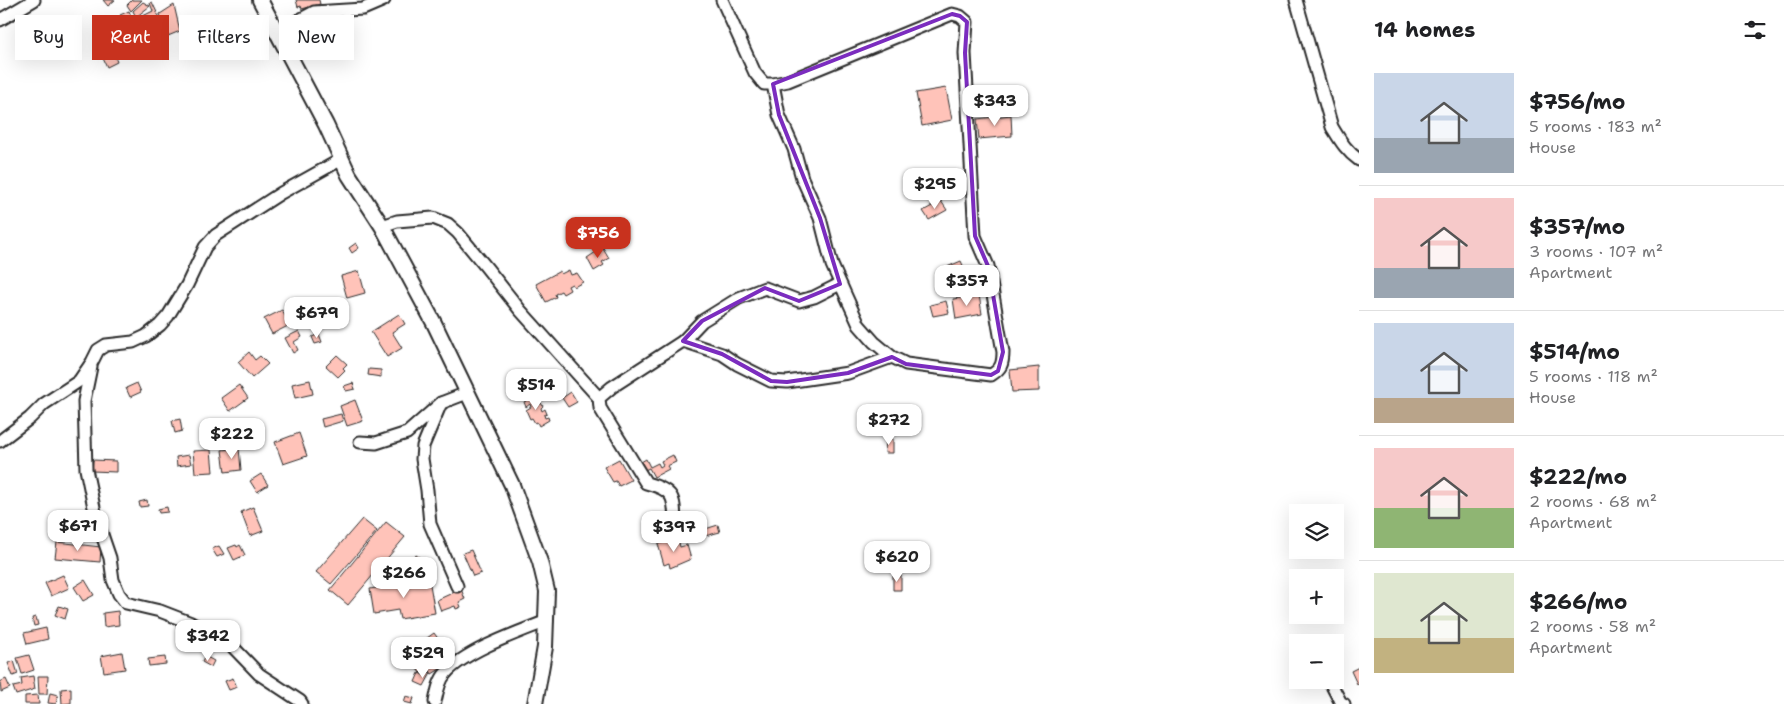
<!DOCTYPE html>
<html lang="en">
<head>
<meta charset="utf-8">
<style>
  :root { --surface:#fff; --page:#f6f6f6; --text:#202124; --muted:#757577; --line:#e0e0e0; --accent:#c8321e }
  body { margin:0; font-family:"Shantell Sans",sans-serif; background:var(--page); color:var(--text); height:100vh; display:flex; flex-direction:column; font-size:19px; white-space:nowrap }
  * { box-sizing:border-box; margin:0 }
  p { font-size:16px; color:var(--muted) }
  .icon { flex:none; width:28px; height:28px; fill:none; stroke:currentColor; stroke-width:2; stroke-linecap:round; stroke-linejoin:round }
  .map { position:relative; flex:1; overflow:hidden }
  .panel { display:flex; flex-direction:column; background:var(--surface); width:425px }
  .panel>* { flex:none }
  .hud { position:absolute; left:15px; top:15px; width:475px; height:45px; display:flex; gap:10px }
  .tools { position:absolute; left:1289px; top:504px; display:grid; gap:10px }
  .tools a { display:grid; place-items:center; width:55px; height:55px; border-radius:0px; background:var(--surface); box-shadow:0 5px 20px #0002; font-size:25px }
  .price { position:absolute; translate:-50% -42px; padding:0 11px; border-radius:10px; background:#fff; color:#222; font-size:16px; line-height:32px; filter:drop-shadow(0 1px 2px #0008) }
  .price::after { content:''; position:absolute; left:50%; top:30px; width:15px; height:11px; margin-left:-8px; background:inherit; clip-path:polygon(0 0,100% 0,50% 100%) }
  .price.on { background:var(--accent); color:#fff }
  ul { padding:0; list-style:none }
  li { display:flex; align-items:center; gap:15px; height:125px; padding:0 15px }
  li+li { border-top:1px solid var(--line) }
  li span { display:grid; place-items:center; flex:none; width:140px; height:100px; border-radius:0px; color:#555 }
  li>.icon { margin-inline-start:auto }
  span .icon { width:60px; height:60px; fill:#fffc; stroke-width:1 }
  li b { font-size:21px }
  h2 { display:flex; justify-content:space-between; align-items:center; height:60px; padding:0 15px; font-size:21px }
  .pill { padding:0 18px; border-radius:0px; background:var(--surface); box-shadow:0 5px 20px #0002; font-size:18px; line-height:45px }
  .pill.on { background:var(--accent); color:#fff }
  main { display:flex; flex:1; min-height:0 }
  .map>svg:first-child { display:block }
  .building { fill:#ffc3b9; stroke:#2b2b2b }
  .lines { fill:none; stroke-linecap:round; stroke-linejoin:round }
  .minor-casing { stroke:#2b2b2b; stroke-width:15 }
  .tertiary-casing { stroke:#2b2b2b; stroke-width:18 }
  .minor { stroke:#fff; stroke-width:11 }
  .tertiary { stroke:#fff; stroke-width:14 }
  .marked { fill:none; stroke:#7b2cbf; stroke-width:4; stroke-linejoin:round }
</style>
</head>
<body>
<main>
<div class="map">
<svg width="1359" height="704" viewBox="0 0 1359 704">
  <rect width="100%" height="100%" fill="#fff"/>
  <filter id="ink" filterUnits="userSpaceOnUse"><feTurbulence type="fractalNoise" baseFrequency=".02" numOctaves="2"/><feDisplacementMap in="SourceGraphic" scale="10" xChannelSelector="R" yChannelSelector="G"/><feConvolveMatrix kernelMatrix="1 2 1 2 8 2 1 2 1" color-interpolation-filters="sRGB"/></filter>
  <g filter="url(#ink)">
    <!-- building -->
    <g class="building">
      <polygon points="103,0 115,0 108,6"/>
      <polygon points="132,0 142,0 131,11 127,5"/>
      <polygon points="296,0 319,0 320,4 302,9 301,6 298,7"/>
      <polygon points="143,2 150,6 136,17 133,11"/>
      <polygon points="152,2 161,21 148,27 143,16 153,11 150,3"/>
      <polygon points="174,5 180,31 168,36 163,30 160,14"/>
      <polygon points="129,11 134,23 126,27 120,15"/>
      <polygon points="112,49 117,62 107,67 101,54"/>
      <polygon points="946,88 952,120 922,126 916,93"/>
      <polygon points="1011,115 1012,136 979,139 977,119"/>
      <polygon points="941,201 947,210 929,220 923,211"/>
      <polygon points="356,243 359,248 352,253 349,248"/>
      <polygon points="602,246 609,258 602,262 604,265 594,271 587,258 596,252 595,250"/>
      <polygon points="961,261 968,277 954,283 947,267"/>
      <polygon points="569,270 571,275 577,273 583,282 574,287 572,284 568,286 570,290 563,294 561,291 555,294 556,297 546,302 536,284 560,271 561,274"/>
      <polygon points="359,271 365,293 347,298 341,276"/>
      <polygon points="979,295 982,314 956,319 953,299"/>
      <polygon points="946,301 949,313 933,316 930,305"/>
      <polygon points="282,310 290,325 272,334 264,319"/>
      <polygon points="399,314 405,324 392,332 402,348 387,357 371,332"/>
      <polygon points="299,331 302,337 294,342 298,350 293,353 285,338"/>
      <polygon points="319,334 322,342 315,344 312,337"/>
      <polygon points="249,352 255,360 260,356 268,364 252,378 238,362"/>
      <polygon points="337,355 347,364 343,368 345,370 338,377 326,366"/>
      <polygon points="1039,367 1039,391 1012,392 1010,370"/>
      <polygon points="369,369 381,370 381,377 368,375"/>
      <polygon points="310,380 313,394 295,398 292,384"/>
      <polygon points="137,383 141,392 130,397 126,388"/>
      <polygon points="353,383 355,389 346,391 344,386"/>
      <polygon points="239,385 248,398 230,411 221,398"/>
      <polygon points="571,392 577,402 568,407 562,398"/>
      <polygon points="534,396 535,398 538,397 540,401 537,403 538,404 541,403 543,406 541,408 542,411 545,409 547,414 544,415 545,418 548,417 549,420 539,426 537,422 535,423 532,418 530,419 526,410 531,407 530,404 526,407 524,402"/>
      <polygon points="355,400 363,421 347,426 340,406"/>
      <polygon points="341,414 343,421 323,427 321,419"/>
      <polygon points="180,419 182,431 175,433 172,421"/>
      <polygon points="299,433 307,456 283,464 275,442"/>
      <polygon points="886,439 893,439 893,453 885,453"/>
      <polygon points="239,448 241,470 225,472 222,450"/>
      <polygon points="211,450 213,472 195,473 193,451"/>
      <polygon points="189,455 191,464 177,466 176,457"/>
      <polygon points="673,455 676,462 667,466 669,469 654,477 649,468 645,470 641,462 646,459 650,467 658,463 660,467 663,465 661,461"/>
      <polygon points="619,459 631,480 619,486 616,481 613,482 604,467"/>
      <polygon points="93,460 116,461 116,472 92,471"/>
      <polygon points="261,474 268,485 257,492 250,481"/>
      <polygon points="147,500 148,506 140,507 139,502"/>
      <polygon points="167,507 168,512 159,513 158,509"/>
      <polygon points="253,507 263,531 250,536 241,512"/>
      <polygon points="362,519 377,531 331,584 316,572"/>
      <polygon points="386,522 405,537 348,605 330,590"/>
      <polygon points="718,525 720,532 701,537 699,531"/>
      <polygon points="678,538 680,547 687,545 691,559 670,568 669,563 664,565 658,544"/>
      <polygon points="57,542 101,547 100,562 55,558"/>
      <polygon points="236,545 237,547 240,545 245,555 234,560 228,548"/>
      <polygon points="219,546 224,554 217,557 212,549"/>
      <polygon points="471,550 481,573 473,576 463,553"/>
      <polygon points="416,555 429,564 416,581 403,572"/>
      <polygon points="63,575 69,588 51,596 45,583"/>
      <polygon points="901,575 901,590 893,590 893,576"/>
      <polygon points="429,579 435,613 400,619 398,610 374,614 370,589"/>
      <polygon points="85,580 94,595 83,601 74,587"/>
      <polygon points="461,589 465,599 459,602 461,607 456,609 455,606 441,611 437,600"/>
      <polygon points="59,606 68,609 65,619 55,615"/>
      <polygon points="118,611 119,625 104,627 103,613"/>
      <polygon points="36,617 38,625 34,626 32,618"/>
      <polygon points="46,628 48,639 27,644 24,633"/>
      <polygon points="434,633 452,658 447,662 448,664 432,674 428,668 420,673 413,663 424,656 416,646"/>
      <polygon points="122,652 125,669 104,672 101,656"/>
      <polygon points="29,655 34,670 22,674 17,658"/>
      <polygon points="205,656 214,661 211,667 202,662"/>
      <polygon points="165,657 166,664 149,666 148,659"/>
      <polygon points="14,661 18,674 13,676 8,663"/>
      <polygon points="1359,667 1359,683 1357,684 1351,671"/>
      <polygon points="428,672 431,673 424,686 415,682 419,673 426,676"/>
      <polygon points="33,676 35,689 16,695 13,687 22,685 21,678"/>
      <polygon points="38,676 48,676 47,694 39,694"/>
      <polygon points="233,678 237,687 229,690 225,681"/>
      <polygon points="6,679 10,688 1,692 0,682"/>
      <polygon points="71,688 71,703 62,704 61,689"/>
      <polygon points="50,693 58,695 56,704 48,703"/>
      <polygon points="38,695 39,704 25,704 25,696"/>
      <polygon points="406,696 414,698 412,704 404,702"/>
    </g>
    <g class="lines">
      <defs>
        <g id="minor">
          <path d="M 722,0 L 755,73 L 764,84 L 773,84 L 788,81 L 952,14 L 960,16 L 967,22 L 965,53 L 975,236 L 988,266 L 1003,352 C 1003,364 1001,369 991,375 L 906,364 L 892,357 L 874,342 L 859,325 L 832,265 L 820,218 L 802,178 L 794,149 L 779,115 L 773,84"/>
          <path d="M 1296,0 L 1332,127 C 1340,140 1346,151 1359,160"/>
          <polyline points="0,20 34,0"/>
          <polyline points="275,33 314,12 363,9 384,0"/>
          <polyline points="382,226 397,221 433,218 448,224 458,233 486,267 520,310 599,398"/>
          <polyline points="683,341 702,321 739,298 765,288 799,301 814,297 840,284"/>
          <polyline points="91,367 84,401 86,469 96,517 110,558 113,580 119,594 126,603 160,611 191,623 230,644 259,674 300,701 302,704"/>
          <polyline points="441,403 423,446 422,459 427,490 430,524 457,586"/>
          <polyline points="0,441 30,418 44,404 79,381 92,362 98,350 106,345 133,342 146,336 160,325 168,316 187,285 205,247 216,235 281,193 342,159"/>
          <polyline points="360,442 376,443 407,433 441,403 467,393"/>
          <path d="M 675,528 C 674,499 677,491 646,483 L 600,408 L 599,398 L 612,387 L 683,341 L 722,354 L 737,364 L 771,381 L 787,382 L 848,373 L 892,357"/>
          <polyline points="1329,680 1341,703 1344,704"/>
          <path d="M 435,702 C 437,692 439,680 446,673 C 465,651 519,632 547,621"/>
        </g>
        <polyline id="tertiary" points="260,0 326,125 349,175 382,226 434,323 512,485 540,562 547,591 545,647 535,704"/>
      </defs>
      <!-- minor casing -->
      <use href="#minor" class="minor-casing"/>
      <!-- tertiary casing -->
      <use href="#tertiary" class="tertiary-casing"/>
      <!-- minor -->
      <use href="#minor" class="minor"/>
      <!-- tertiary -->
      <use href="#tertiary" class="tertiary"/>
    </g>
  </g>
  <!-- marked area -->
  <path class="marked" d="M 952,14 L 960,16 L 967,22 L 965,53 L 975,236 L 988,266 L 1003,352 L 998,371 L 991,375 L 906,364 L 892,357 L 848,373 L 787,382 L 771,381 L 722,354 L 683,341 L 702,321 L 765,288 L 799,301 L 840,284 L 820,218 L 779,115 L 773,84 Z"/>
</svg>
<div class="tools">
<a><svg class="icon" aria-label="layers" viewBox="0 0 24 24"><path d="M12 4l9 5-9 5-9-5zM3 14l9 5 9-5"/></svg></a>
<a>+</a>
<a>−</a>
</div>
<b class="price" style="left:995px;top:127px">$343</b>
<b class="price" style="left:935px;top:210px">$295</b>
<b class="price on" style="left:598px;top:259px">$756</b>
<b class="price" style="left:967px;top:307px">$357</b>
<b class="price" style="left:317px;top:339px">$679</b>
<b class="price" style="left:536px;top:411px">$514</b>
<b class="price" style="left:889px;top:446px">$272</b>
<b class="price" style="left:232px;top:460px">$222</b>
<b class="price" style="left:78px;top:552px">$671</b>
<b class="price" style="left:674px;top:553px">$397</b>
<b class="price" style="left:897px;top:583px">$620</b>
<b class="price" style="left:404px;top:599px">$266</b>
<b class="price" style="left:208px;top:662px">$342</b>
<b class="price" style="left:423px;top:679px">$529</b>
<div class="hud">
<a class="pill">Buy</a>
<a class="pill on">Rent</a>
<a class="pill">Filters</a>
<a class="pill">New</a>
</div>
</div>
<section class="panel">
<h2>14 homes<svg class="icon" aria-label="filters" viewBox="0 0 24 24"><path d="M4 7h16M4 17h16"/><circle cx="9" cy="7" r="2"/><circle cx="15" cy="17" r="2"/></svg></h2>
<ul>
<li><span style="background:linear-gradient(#c9d6e8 65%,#9aa5b1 0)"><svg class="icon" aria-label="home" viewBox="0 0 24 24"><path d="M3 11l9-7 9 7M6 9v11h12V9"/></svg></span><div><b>$756/mo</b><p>5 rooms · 183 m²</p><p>House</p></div></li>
<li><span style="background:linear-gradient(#f6c9c9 70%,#9aa5b1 0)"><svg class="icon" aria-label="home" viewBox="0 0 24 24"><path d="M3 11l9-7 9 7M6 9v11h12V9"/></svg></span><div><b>$357/mo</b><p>3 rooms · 107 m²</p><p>Apartment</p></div></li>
<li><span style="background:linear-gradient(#c9d6e8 75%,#b9a48a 0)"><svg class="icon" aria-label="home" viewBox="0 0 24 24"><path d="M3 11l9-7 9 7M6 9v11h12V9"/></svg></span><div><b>$514/mo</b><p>5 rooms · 118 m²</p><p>House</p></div></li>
<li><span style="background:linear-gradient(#f6c9c9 60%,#8fb573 0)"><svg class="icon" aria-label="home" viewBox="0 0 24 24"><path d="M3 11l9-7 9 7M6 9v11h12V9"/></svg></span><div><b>$222/mo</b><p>2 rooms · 68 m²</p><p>Apartment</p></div></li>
<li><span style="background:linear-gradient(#dfe7d0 65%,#c2b280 0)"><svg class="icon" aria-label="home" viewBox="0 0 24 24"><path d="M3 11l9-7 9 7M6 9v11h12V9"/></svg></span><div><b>$266/mo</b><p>2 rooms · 58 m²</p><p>Apartment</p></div></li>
</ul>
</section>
</main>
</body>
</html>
